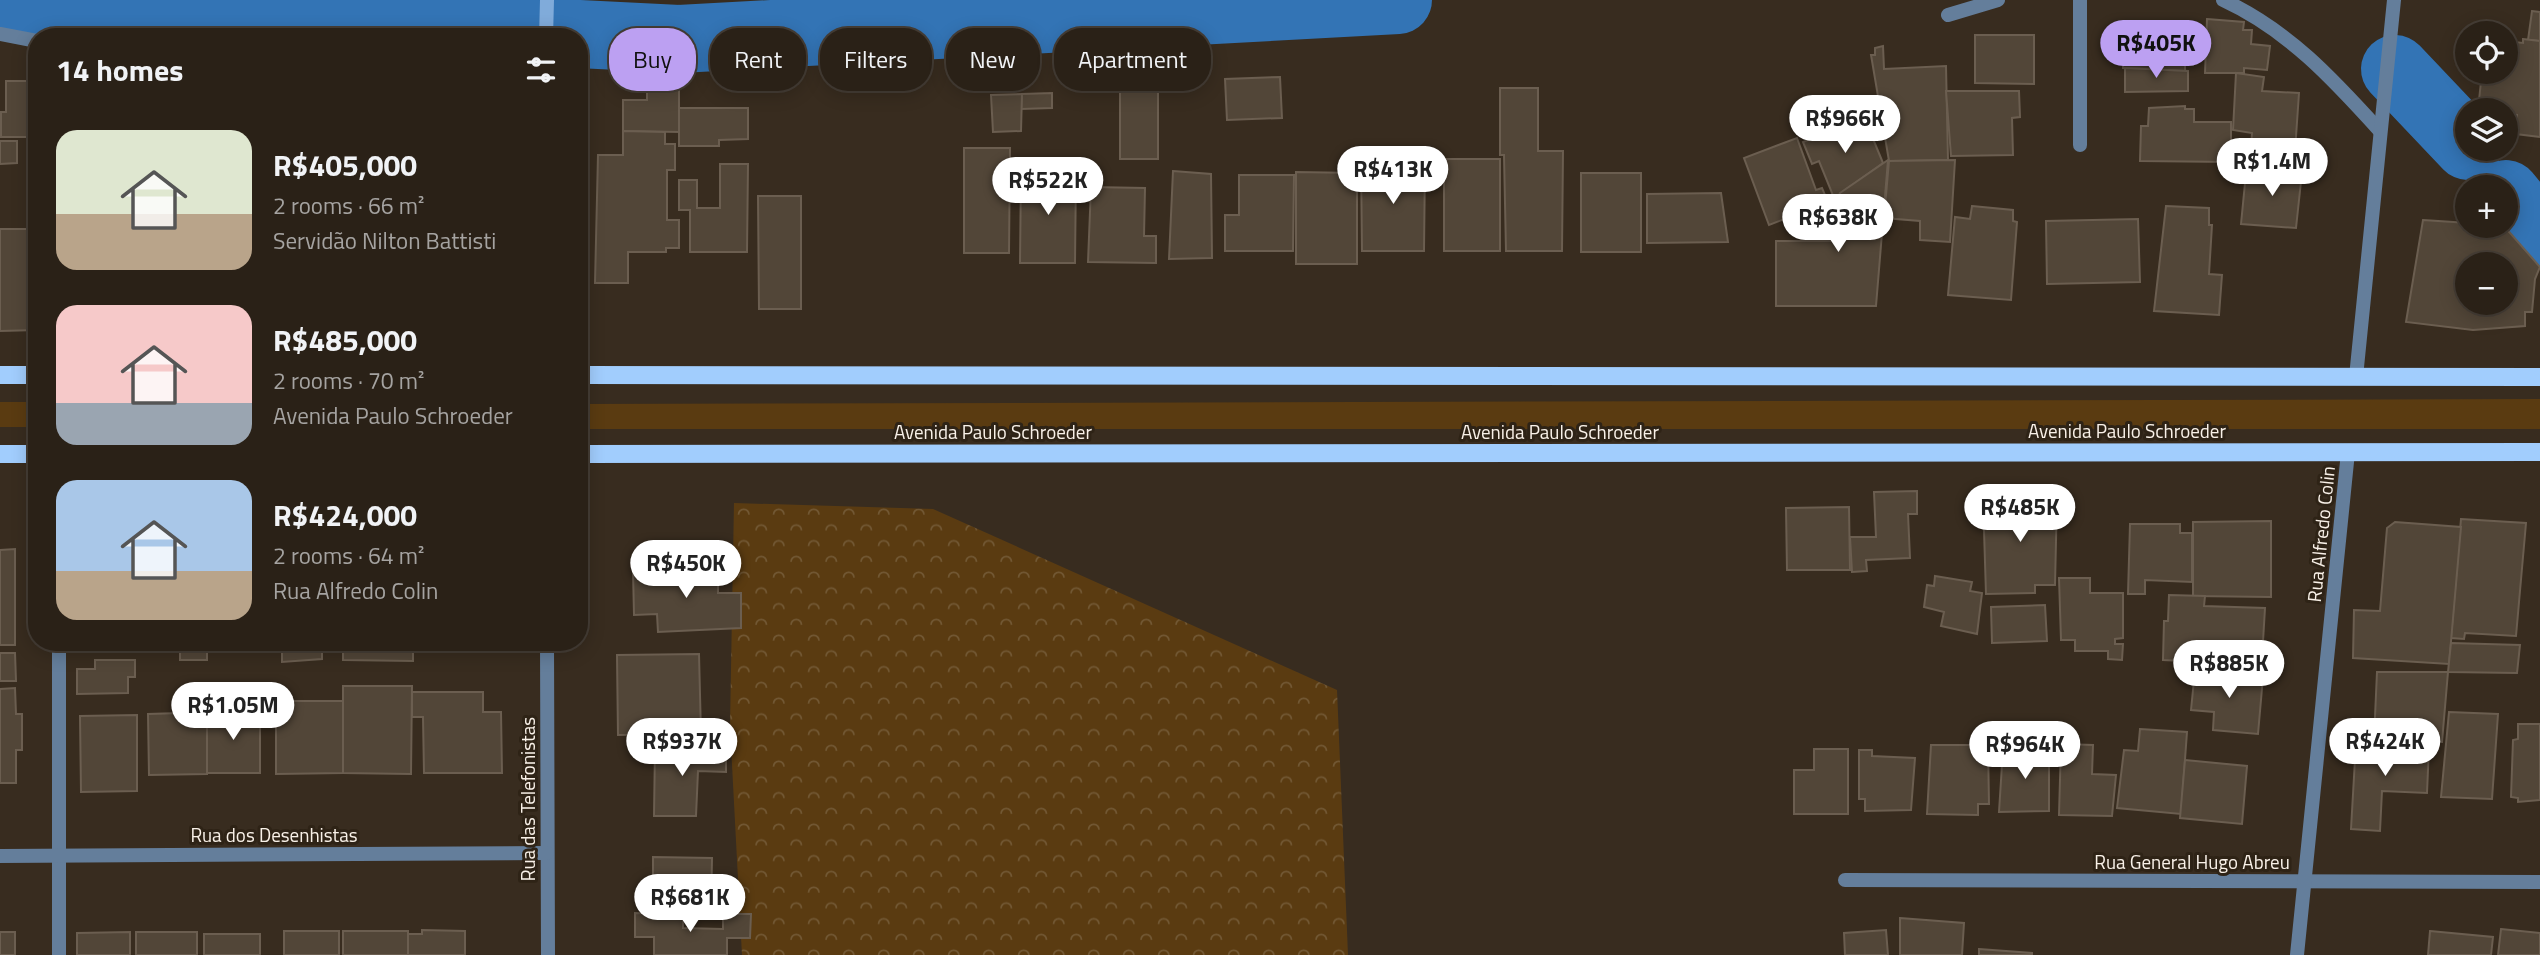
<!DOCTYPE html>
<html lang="en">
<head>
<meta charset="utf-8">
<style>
  :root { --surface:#2a2117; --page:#362e24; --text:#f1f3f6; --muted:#a5a3a1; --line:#463e36; --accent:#bca0f2 }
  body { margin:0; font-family:"Titillium Web",sans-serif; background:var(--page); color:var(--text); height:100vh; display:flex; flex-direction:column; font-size:26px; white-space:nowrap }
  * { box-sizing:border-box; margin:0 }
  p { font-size:23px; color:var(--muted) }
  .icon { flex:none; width:38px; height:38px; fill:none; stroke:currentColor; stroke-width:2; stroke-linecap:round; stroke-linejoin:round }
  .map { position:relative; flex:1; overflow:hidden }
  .sheet { position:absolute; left:28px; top:28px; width:560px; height:623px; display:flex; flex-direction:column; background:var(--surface); border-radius:28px; box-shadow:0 4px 18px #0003,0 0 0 2px var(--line) }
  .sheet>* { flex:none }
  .top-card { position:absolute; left:609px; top:28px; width:665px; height:63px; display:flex; gap:14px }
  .fabs { position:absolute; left:2455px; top:21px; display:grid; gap:14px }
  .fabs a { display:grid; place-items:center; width:63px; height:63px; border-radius:50%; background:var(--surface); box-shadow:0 4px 18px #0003,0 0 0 2px var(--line); font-size:35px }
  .price { position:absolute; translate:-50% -60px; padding:0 16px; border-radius:24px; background:#fff; color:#222; font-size:23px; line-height:46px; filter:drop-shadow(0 2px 4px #0008) }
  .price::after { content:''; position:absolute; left:50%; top:42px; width:21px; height:16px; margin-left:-10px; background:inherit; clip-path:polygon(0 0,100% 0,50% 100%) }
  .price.current { background:var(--accent); color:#111 }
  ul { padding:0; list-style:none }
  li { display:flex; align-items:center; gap:21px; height:175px; padding:0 28px }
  li span { display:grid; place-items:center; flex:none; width:196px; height:140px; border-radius:21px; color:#555 }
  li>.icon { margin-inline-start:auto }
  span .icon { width:84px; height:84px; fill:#fffc; stroke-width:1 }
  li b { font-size:30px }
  h2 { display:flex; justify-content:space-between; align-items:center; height:84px; padding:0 28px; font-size:30px }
  .chip { padding:0 24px; border-radius:28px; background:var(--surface); box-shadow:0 4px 18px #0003,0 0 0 2px var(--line); font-size:24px; line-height:63px }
  .chip.current { background:var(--accent); color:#111 }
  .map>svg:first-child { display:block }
  .green { fill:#5a3b11 }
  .forest { fill:url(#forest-crowns) }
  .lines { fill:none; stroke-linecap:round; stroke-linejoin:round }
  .river { stroke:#3374b5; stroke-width:68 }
  .building { fill:#524638; stroke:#6b5e50; stroke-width:2; fill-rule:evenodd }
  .street { stroke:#647e9b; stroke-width:14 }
  .secondary { stroke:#80abda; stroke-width:14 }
  .primary { stroke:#a1cdfd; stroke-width:18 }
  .labels { text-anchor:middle; stroke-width:6; stroke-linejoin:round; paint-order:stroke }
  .street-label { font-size:19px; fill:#f9f1e8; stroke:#2e2316 }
</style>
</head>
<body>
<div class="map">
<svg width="2540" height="955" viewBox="0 0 2540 955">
  <defs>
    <pattern id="forest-crowns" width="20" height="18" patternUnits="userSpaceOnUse" patternTransform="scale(1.75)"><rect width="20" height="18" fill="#5a3b11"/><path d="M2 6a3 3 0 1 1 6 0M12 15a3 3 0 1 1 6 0" fill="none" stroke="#725834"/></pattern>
  </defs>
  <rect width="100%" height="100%" fill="#382c1f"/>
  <!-- green -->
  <g class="green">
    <polygon points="2540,399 2540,429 579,429 579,404"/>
    <rect x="0" y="402" width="37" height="25"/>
  </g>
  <!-- forest -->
  <polygon class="forest" points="734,503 933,509 1337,690 1348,955 742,955 730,726"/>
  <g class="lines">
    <!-- river -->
    <g class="river">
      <polyline points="18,0 44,7 679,39 1398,0"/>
      <polyline points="2395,69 2468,146"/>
      <polyline points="2506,194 2540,235"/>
    </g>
  </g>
  <!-- building -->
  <g class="building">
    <polygon points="2532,11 2540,12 2540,41 2528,40"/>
    <polygon points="2207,19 2244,22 2243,30 2252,30 2251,44 2270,46 2267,70 2244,68 2244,73 2205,73"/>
    <polygon points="2123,21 2192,22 2193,65 2185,65 2185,71 2123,68"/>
    <polygon points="1975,35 2034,35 2034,84 1975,83"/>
    <polygon points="2523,39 2540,41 2540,137 2516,134 2517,115 2506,114 2506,110 2478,110 2482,72 2506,72 2506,41 2523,43"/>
    <polygon points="1883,46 1884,69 1946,66 1948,160 1889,161 1871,55 1875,55 1875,48"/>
    <polygon points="2125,68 2188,71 2188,91 2125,92"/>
    <polygon points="2236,73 2264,77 2262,91 2299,93 2295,151 2251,149 2252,133 2233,130"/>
    <polygon points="1280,77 1282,118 1227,120 1225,79"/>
    <polygon points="6,81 37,81 37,137 1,137 1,112 6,112"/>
    <polygon points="679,87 679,132 623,131 623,100 647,100 647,88"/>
    <polygon points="1500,88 1538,88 1538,151 1563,151 1562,251 1506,251 1504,155 1500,155"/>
    <polygon points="1158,91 1158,159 1120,159 1120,92"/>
    <polygon points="1946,91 2019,91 2020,117 2012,118 2013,155 1951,156"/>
    <polygon points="1052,93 1052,108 1021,109 1022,94"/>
    <polygon points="1022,94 1021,131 993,132 991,95"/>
    <polygon points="2185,106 2185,109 2194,109 2194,122 2231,122 2231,162 2140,161 2141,126 2148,126 2149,108"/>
    <polygon points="679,108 748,108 748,139 719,140 719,146 679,146"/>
    <polygon points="1864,117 1883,163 1834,198 1819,161 1812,164 1803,142"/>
    <polygon points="623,131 665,132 665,144 675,144 675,170 667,170 667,220 679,220 679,248 666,248 666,252 628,252 628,283 595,283 598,155 623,155"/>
    <polygon points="1797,138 1816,190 1822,188 1828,202 1769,225 1744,158"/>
    <polygon points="0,141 17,141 17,163 0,164"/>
    <polygon points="27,142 37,143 37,169 27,169"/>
    <polygon points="964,148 1010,148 1009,253 964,253"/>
    <rect x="1444" y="159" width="56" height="92"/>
    <polygon points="1888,160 1876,306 1776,306 1776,241 1841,241 1840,193"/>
    <polygon points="1955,160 1950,242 1920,240 1920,221 1884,218 1889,161"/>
    <polygon points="1361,161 1425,161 1424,251 1362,251"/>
    <polygon points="720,164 748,164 747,252 690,252 690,210 679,210 679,180 697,180 697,208 720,208"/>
    <polygon points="2255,169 2302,172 2296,228 2241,224 2246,173 2254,173"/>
    <polygon points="1021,170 1076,171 1075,263 1020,263"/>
    <polygon points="1173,171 1211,174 1212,258 1169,259"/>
    <polygon points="1296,172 1357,173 1357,264 1296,264"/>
    <rect x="1581" y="173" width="60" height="79"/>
    <polygon points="1239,175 1294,175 1293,251 1225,251 1225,215 1239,215"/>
    <polygon points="1091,187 1145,188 1144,236 1156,236 1156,263 1088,262"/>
    <polygon points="1721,193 1728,242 1647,243 1647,194"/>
    <polygon points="758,196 801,196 801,309 759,309"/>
    <polygon points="1972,206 2013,210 2013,221 2017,222 2011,300 1948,295 1955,217 1970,219"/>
    <polygon points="2166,206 2209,208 2209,225 2212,225 2209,274 2222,275 2219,315 2154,311"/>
    <polygon points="2138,219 2140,282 2047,284 2046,221"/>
    <path d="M 2423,220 L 2468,223 L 2468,226 L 2504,226 L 2540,267 L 2535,279 L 2532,312 L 2525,312 L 2525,326 L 2473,330 L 2406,322 ZM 2468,264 L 2506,264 L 2506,303 L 2468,303 Z"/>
    <polygon points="0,229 37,229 37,330 0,331"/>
    <polygon points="1917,491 1917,514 1908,514 1910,558 1866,560 1867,571 1852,572 1850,537 1876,537 1874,492"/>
    <polygon points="2057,497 2055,585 2035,585 2035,593 1986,594 1983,498"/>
    <polygon points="1849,507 1850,570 1787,570 1786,508"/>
    <polygon points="2461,519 2526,523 2516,636 2465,633 2464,639 2451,638"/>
    <polygon points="2271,521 2271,597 2193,596 2193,522"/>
    <polygon points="2395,522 2461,527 2449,664 2353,658 2354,610 2380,611 2387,528"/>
    <polygon points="2130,524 2180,524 2180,533 2192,533 2192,582 2145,580 2145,594 2128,594"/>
    <polygon points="15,549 15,645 0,645 0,550"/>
    <polygon points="718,570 718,593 741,593 741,628 658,632 657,614 634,615 633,571"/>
    <polygon points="1935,576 1972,582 1970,591 1982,593 1977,634 1941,626 1944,612 1924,607 1927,585 1934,586"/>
    <polygon points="2059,578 2090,578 2090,593 2123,593 2123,638 2115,639 2115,644 2123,644 2122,660 2108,659 2108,651 2075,651 2075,640 2061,640"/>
    <polygon points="2169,595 2205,596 2204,606 2265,608 2262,658 2204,655 2204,662 2163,660 2164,621 2168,621"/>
    <polygon points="2045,605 2047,641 1992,643 1991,607"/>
    <rect x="180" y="642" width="27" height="18"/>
    <polygon points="282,642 322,642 322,659 282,662"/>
    <polygon points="343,642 413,642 413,661 343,660"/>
    <polygon points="2451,643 2520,645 2517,673 2448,672"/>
    <polygon points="0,653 15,653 16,681 0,681"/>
    <polygon points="699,654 701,734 618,735 617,655"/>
    <polygon points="95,660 135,660 135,677 128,677 128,693 77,694 77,669 95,669"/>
    <polygon points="2195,670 2263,677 2258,734 2213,730 2214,712 2191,710"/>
    <polygon points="2377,672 2448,672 2442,742 2374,739"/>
    <polygon points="185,685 207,685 207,774 149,775 148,714 180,713 180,703 186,703"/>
    <polygon points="343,686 412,686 411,774 343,773"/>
    <polygon points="15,688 16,714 22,714 22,750 16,750 16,783 0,783 0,689"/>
    <polygon points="412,692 483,692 483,712 501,712 502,773 424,773 423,717 412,717"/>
    <polygon points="276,701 343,701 343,773 276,774"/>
    <polygon points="207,704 226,704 226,714 260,714 260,773 207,773"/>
    <polygon points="2449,712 2498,714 2492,799 2441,797"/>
    <polygon points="137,715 137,791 81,792 80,716"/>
    <polygon points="2518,724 2540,724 2540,800 2518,802 2518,798 2511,797 2513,740 2518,739"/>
    <polygon points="2140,729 2187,732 2181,814 2117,808 2124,750 2138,751"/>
    <polygon points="2356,742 2429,746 2427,793 2382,791 2380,831 2351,829"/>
    <polygon points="2061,744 2093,745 2092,774 2116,775 2112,816 2059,815"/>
    <polygon points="1931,745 1988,745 1989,804 1978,804 1978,815 1927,814"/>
    <polygon points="655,747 726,749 726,772 698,771 696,816 654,816"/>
    <polygon points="1814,749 1848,749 1848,814 1794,814 1794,770 1814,770"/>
    <polygon points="2003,749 2049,749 2049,811 1999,812"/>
    <polygon points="1859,750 1872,750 1872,756 1915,758 1911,810 1865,811 1865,799 1859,799"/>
    <polygon points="2185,760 2247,766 2242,824 2180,818"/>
    <polygon points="653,857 712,858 711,914 653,913"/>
    <polygon points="635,913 683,914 683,928 723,929 723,914 751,914 750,938 727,938 727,955 654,955 654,937 635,937"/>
    <polygon points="1900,918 1964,923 1962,955 1900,955"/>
    <polygon points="2501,929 2540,933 2540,955 2498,955"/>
    <polygon points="422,930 465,931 465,955 408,955 408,934 422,934"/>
    <polygon points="1886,930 1888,955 1845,955 1844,933"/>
    <rect x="284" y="931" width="55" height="24"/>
    <rect x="343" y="931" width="65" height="24"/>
    <polygon points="2430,931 2493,937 2491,955 2428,955"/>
    <rect x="0" y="932" width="15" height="23"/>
    <polygon points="130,932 130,955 77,955 77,933"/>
    <rect x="136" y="932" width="61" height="23"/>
    <rect x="204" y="934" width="56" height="21"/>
    <polygon points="1979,949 2032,953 2032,955 1979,955"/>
  </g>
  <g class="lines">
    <!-- street -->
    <g class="street">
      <path d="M 2223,0 C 2288,30 2333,79 2380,131"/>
      <polyline points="1948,15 1998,0"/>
      <polyline points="0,34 37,41"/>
      <polyline points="2080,145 2080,0"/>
      <polyline points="2356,377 2394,0"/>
      <polyline points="59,642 59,955"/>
      <polyline points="547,642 548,955"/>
      <polyline points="0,856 547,853"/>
      <polyline points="1845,880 2540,882"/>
      <polyline points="2297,955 2348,452"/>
    </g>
    <!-- secondary -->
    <polyline class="secondary" points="546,37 547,0"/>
    <!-- primary -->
    <g class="primary">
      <polyline points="0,375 37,375"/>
      <polyline points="579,375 2540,377"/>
      <polyline points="0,454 37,454"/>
      <polyline points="579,454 2540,452"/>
    </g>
  </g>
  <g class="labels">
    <!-- street labels -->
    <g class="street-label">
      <text x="2127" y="438">Avenida Paulo Schroeder</text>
      <text x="993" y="439">Avenida Paulo Schroeder</text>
      <text x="1560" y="439">Avenida Paulo Schroeder</text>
      <text transform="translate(2321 534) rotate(-84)" y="7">Rua Alfredo Colin</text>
      <text transform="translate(528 799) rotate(-90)" y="7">Rua das Telefonistas</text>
      <text x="274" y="842">Rua dos Desenhistas</text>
      <text x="2192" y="869">Rua General Hugo Abreu</text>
    </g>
  </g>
</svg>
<div class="fabs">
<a><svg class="icon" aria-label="locate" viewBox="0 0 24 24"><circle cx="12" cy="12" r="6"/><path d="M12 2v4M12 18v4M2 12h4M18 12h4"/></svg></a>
<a><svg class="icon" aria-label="layers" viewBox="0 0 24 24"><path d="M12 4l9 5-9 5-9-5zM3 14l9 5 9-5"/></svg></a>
<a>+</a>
<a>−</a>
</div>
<b class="price current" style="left:2156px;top:80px">R$405K</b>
<b class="price" style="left:1845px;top:155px">R$966K</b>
<b class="price" style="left:2272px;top:198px">R$1.4M</b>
<b class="price" style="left:1393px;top:206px">R$413K</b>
<b class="price" style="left:1048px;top:217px">R$522K</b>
<b class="price" style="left:1838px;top:254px">R$638K</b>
<b class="price" style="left:2020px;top:544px">R$485K</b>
<b class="price" style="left:686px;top:600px">R$450K</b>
<b class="price" style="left:2229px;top:700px">R$885K</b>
<b class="price" style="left:233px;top:742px">R$1.05M</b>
<b class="price" style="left:682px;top:778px">R$937K</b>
<b class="price" style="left:2385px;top:778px">R$424K</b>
<b class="price" style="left:2025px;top:781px">R$964K</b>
<b class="price" style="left:690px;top:934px">R$681K</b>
<div class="top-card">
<a class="chip current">Buy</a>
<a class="chip">Rent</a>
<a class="chip">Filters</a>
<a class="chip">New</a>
<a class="chip">Apartment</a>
</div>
<section class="sheet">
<h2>14 homes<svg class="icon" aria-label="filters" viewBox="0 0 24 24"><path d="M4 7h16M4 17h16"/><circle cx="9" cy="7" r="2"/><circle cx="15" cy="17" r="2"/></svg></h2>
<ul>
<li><span style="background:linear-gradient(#dfe7d0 60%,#b9a48a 0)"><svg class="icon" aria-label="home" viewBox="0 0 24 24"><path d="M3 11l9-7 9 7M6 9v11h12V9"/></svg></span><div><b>R$405,000</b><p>2 rooms · 66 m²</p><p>Servidão Nilton Battisti</p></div></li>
<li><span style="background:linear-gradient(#f6c9c9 70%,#9aa5b1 0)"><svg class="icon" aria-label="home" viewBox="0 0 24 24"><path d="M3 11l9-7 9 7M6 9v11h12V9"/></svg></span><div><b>R$485,000</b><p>2 rooms · 70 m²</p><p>Avenida Paulo Schroeder</p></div></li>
<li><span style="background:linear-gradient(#a9c7e8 65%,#b9a48a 0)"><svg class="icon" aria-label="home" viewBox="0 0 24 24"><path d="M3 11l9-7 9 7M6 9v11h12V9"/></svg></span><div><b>R$424,000</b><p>2 rooms · 64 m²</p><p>Rua Alfredo Colin</p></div></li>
</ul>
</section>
</div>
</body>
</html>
